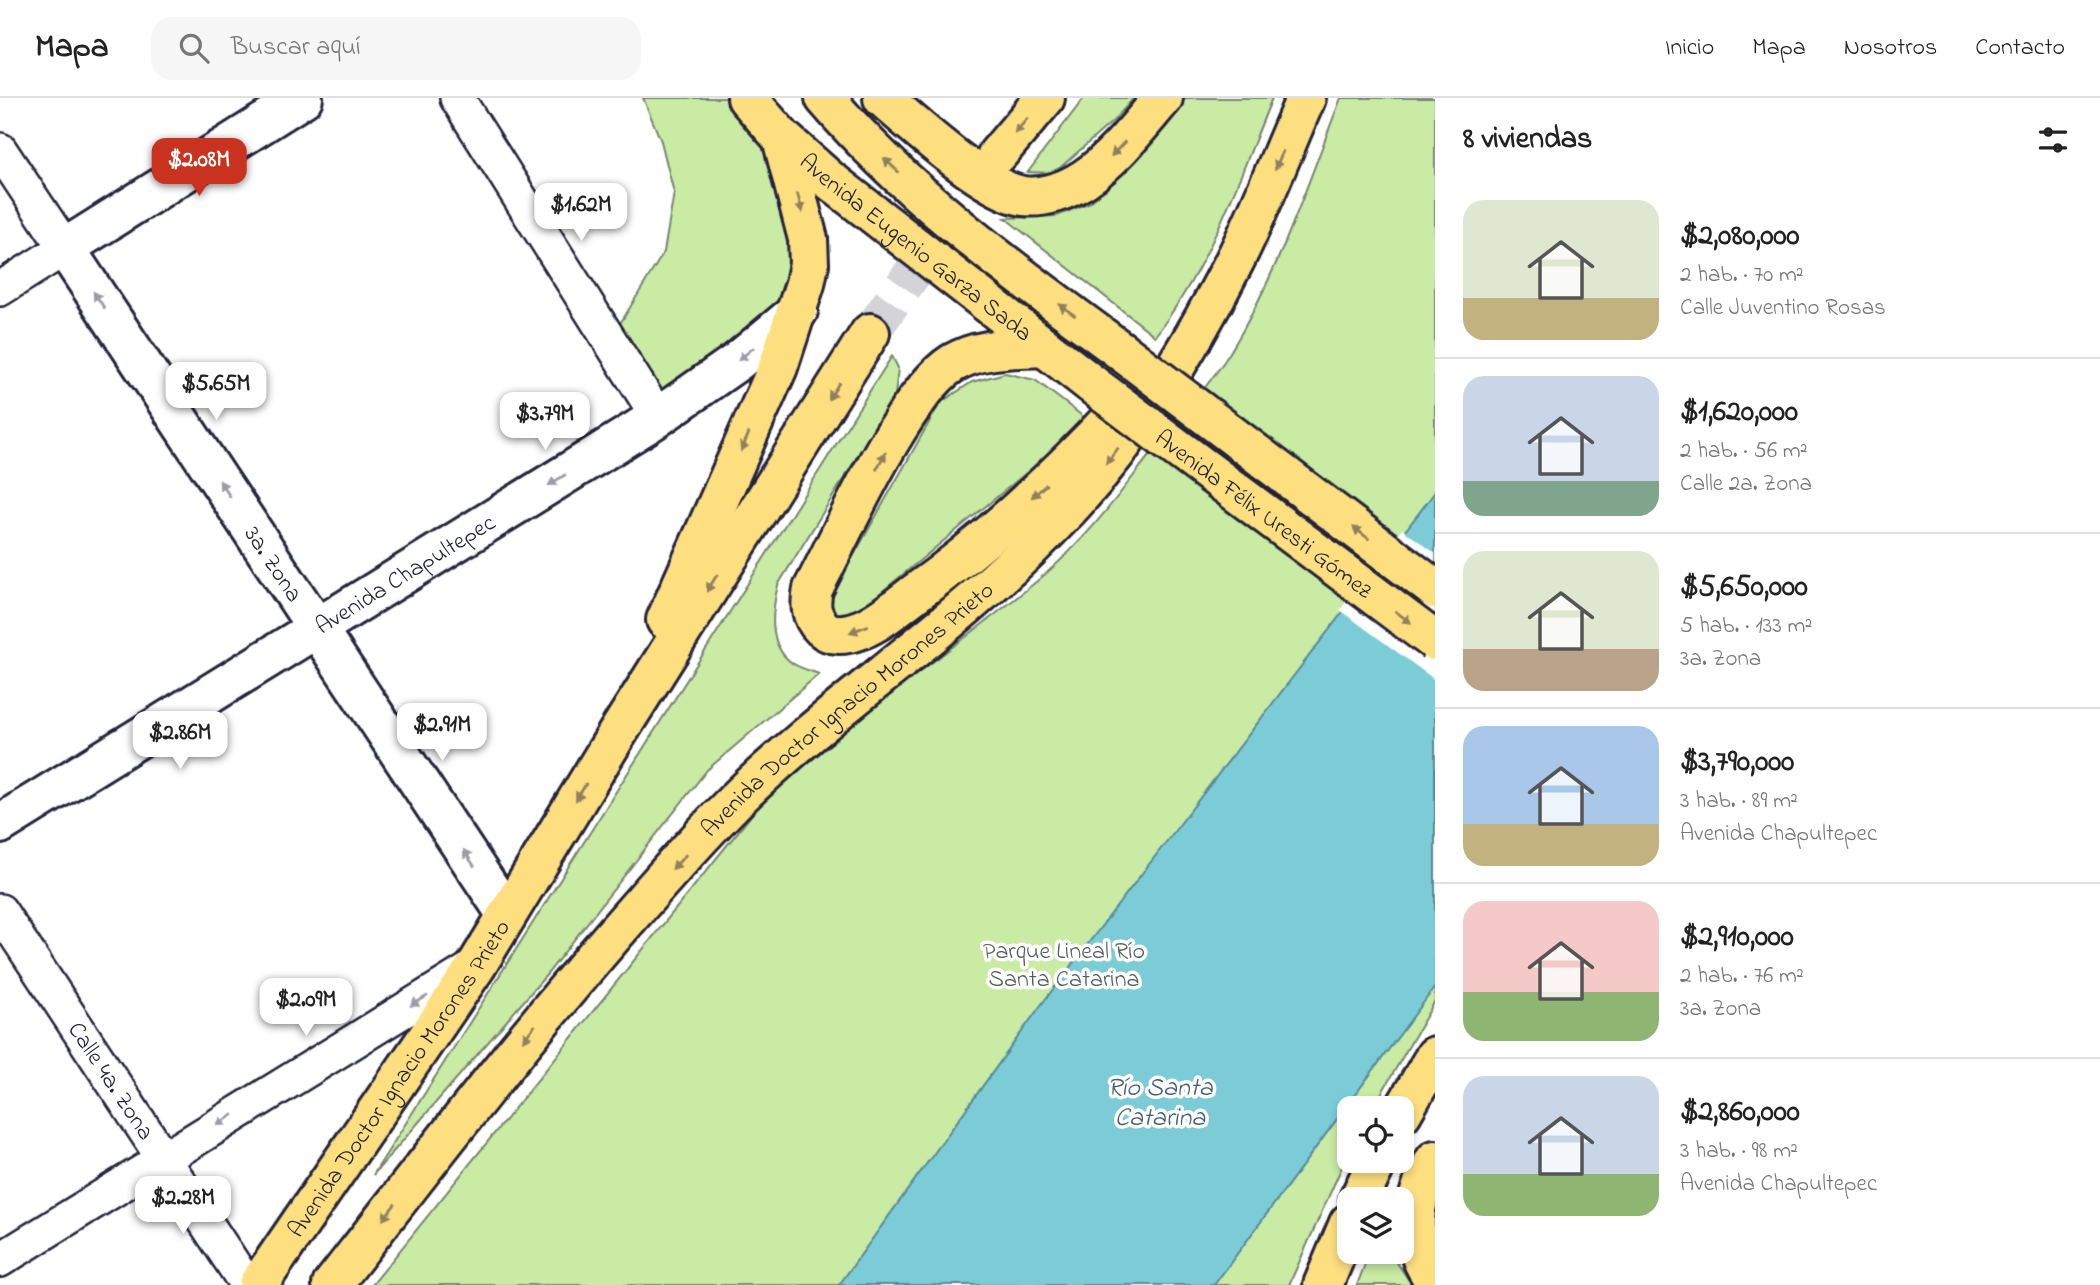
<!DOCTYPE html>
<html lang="es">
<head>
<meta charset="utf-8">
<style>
  :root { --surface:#fff; --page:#f6f6f6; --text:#222; --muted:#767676; --line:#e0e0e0; --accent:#c8321e }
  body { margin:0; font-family:"Indie Flower",sans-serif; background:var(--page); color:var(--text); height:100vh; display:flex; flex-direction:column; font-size:26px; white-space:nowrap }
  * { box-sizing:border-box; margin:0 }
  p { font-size:23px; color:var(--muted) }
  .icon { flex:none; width:38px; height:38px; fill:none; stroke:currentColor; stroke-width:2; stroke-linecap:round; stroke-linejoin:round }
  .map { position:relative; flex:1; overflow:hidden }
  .panel { display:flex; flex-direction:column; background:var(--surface); width:665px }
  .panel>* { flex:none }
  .fabs { position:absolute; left:1337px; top:998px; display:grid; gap:14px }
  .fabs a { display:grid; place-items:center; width:77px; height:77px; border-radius:14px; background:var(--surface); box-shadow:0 4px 10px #0003; font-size:35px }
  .price { position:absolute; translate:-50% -60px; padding:0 16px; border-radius:14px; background:#fff; color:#222; font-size:23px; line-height:46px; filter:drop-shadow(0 2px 4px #0008) }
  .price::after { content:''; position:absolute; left:50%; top:42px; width:21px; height:16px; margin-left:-10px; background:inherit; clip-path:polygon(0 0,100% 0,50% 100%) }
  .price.current { background:var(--accent); color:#fff }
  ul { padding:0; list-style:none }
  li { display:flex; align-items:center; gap:21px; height:175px; padding:0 28px }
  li+li { border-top:2px solid var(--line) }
  li span { display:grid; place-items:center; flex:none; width:196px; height:140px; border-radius:21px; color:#555 }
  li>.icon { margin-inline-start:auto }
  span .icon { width:84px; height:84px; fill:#fffc; stroke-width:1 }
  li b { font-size:30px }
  h2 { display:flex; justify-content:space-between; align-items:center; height:84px; padding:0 28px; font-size:30px }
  header { display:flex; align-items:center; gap:42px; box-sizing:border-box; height:98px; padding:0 35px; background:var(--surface); border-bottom:2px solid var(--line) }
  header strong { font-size:33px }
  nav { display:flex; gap:38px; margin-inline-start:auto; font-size:24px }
  .search { width:490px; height:63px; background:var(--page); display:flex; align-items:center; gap:18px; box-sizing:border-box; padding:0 24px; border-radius:21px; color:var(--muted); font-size:26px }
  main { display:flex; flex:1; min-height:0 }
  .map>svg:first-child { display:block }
  .green { fill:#c9eba4; stroke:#768670; stroke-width:2 }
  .water { fill:#7cccd7; stroke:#588899; stroke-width:2 }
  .pier { fill:#fff }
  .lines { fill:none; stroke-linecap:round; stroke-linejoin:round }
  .trunk-tunnel { stroke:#d3d3d8; stroke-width:38; stroke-dasharray:38 19; stroke-linecap:butt }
  .minor-casing { stroke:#22223b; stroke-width:38 }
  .secondary-casing { stroke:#22223b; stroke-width:44 }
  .trunk-casing { stroke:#22223b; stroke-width:44 }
  .minor { stroke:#fff; stroke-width:33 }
  .secondary { stroke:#fff; stroke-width:38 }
  .trunk { stroke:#fedf80; stroke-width:38 }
  .trunk-bridge-casing { stroke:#22223b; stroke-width:44; stroke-linecap:butt }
  .trunk-bridge { stroke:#fedf80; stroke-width:38 }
  .oneway { fill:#90805e }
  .oneway2 { fill:#9c9ca7 }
  .labels { text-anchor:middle; stroke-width:7; stroke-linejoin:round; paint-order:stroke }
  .street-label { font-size:24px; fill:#22223b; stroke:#fff }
  .park-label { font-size:24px; fill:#545e5a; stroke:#fff }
  .water-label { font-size:26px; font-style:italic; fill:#425e72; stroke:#fff }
</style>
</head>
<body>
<header>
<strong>Mapa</strong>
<div class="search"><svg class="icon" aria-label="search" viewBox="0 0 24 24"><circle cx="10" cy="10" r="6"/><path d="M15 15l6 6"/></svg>Buscar aquí</div>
<nav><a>Inicio</a><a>Mapa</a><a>Nosotros</a><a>Contacto</a></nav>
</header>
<main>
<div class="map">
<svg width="1435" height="1187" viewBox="0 0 1435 1187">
  <rect width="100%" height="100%" fill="#fff"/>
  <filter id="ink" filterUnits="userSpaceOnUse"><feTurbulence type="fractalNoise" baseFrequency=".0143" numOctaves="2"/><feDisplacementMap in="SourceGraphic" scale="14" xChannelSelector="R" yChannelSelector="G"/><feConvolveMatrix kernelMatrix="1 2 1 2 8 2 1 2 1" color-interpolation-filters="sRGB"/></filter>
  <g filter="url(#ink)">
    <!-- green -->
    <g class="green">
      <polygon points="643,0 747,0 760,16 805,186 658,319 610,242 664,154 674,95 661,43"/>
      <polygon points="1084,0 1134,0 1113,23 1054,75 1028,74"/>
      <path d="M 1184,0 L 1272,0 C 1238,83 1210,167 1155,238 L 1005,120 L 1057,118 L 1091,104 Z"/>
      <path d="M 1341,0 L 1435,0 L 1435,903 L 1373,1010 L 1349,1010 L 1349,1053 L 1289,1187 L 372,1187 L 753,715 C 839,624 948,558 1043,478 C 1080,447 1109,410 1138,372 C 1168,333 1202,298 1229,256 C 1278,177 1307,86 1341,0 Z"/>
      <path d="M 892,258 L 898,270 L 895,298 L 778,487 C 772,512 767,547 792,565 C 799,570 811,573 819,576 L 707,672 L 548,875 L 373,1077 Z"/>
      <polygon points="1005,275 1035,282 1089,323 850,520 836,517 828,503 940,305 972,284"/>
      <polygon points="1370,1153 1389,1153 1412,1187 1357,1187"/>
    </g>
    <!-- water -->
    <polygon class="water" points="1435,394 1435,889 1214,1187 839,1187 1044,903"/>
    <!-- pier -->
    <polygon class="pier" points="1402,431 1435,455 1435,582 1340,512"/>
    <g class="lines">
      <!-- trunk-tunnel -->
      <polyline class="trunk-tunnel" points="870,235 997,57"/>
      <defs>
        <g id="minor">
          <polyline points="457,0 658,319"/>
          <polyline points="0,52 65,150 0,191"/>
          <path id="s1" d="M 0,813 L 247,1187"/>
          <polyline points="0,1162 474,869"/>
        </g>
        <g id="secondary">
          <path id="s2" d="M 303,0 L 65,150 L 507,817"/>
          <path id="s3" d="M 0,726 L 658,319 L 738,263 L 798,213"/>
        </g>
        <g id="trunk">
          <path id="s4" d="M 747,0 L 782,40 L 827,80 L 1093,287"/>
          <path d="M 825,0 C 909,99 1018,177 1121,253"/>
          <path d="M 883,0 C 914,27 985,92 1023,98 C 1044,101 1067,92 1084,81 C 1115,60 1139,28 1163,0"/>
          <polyline points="997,57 1045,0"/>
          <path d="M 1042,249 C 1011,251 980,249 953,265 C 904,295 842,436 813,491 C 810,506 810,518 822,530 C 833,540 849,536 862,531 C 880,524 898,508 914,496 C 989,442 1057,379 1120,311"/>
          <polyline points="666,522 778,269 805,186 809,166 808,141 782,40"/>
          <polyline points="1402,1015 1435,958"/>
          <path d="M 1435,1062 C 1411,1101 1406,1145 1435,1183"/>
          <polyline points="1359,1101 1378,1062"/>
          <path id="s5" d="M 258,1187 L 477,867 L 617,636 L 870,235"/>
          <path id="s6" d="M 332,1187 C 423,1070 513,953 610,841 C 651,794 692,746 736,702 C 837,604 963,523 1059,421 C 1130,347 1188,255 1234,164 C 1261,111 1282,54 1306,0"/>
          <polyline points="1323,1187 1349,1125"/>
        </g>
      </defs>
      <!-- minor casing -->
      <use href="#minor" class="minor-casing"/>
      <!-- secondary casing -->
      <use href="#secondary" class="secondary-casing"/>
      <!-- trunk casing -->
      <use href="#trunk" class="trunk-casing"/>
      <!-- minor -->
      <use href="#minor" class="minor"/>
      <!-- secondary -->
      <use href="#secondary" class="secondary"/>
      <!-- trunk -->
      <use href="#trunk" class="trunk"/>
      <defs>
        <g id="trunk-bridge">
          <polyline points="1121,253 1435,491"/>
          <path id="s7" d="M 1093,287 L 1435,543"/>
        </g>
      </defs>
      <!-- trunk-bridge casing -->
      <use href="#trunk-bridge" class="trunk-bridge-casing"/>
      <!-- trunk-bridge -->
      <use href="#trunk-bridge" class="trunk-bridge"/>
    </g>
    <!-- one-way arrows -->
    <defs><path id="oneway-solid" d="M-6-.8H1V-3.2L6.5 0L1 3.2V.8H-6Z" transform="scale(1.75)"/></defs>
    <g class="oneway">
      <use href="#oneway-solid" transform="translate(1021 28) rotate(130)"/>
      <use href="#oneway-solid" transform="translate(1118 51) rotate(133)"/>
      <use href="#oneway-solid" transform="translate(1279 62) rotate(114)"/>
      <use href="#oneway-solid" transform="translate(891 67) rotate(-137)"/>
      <use href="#oneway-solid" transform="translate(800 105) rotate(75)"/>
      <use href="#oneway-solid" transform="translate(1067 212) rotate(-144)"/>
      <use href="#oneway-solid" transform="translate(834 293) rotate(122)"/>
      <use href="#oneway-solid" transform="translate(745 344) rotate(114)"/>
      <use href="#oneway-solid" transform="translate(1112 358) rotate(128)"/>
      <use href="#oneway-solid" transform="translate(881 363) rotate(-62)"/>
      <use href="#oneway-solid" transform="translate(1039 393) rotate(138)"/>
      <use href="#oneway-solid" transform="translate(1361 435) rotate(-143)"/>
      <use href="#oneway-solid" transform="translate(712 485) rotate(122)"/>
      <use href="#oneway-solid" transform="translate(1403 519) rotate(37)"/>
      <use href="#oneway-solid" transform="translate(859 531) rotate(159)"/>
      <use href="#oneway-solid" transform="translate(581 694) rotate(121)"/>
      <use href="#oneway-solid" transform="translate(679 764) rotate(133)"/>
      <use href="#oneway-solid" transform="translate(529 935) rotate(128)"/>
      <use href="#oneway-solid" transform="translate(389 1114) rotate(128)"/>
    </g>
    <g class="oneway2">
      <use href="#oneway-solid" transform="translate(99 202) rotate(-124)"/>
      <use href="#oneway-solid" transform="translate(746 256) rotate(140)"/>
      <use href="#oneway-solid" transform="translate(557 382) rotate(148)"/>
      <use href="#oneway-solid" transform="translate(225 391) rotate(-124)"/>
      <use href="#oneway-solid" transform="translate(469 760) rotate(-123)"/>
      <use href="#oneway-solid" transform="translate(419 903) rotate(149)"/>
      <use href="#oneway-solid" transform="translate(225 1022) rotate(148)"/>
    </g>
  </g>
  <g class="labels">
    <!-- street labels -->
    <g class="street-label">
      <text dy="8" stroke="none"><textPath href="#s4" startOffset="226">Avenida Eugenio Garza Sada</textPath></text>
      <text dy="8" stroke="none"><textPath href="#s7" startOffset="214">Avenida Félix Uresti Gómez</textPath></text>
      <text dy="8" stroke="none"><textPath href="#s2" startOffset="660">3a. Zona</textPath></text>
      <text dy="8" stroke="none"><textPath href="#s3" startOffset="476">Avenida Chapultepec</textPath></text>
      <text dy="8" stroke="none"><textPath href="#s6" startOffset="775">Avenida Doctor Ignacio Morones Prieto</textPath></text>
      <text dy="8" stroke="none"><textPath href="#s5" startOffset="250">Avenida Doctor Ignacio Morones Prieto</textPath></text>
      <text dy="8" stroke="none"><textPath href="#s1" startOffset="203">Calle 4a. Zona</textPath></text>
    </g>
    <!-- park labels -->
    <g class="park-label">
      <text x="1064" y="860">Parque Lineal Río<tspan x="1064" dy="28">Santa Catarina</tspan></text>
    </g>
    <!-- water labels -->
    <g class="water-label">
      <text x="1160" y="997">Río Santa<tspan x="1160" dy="30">Catarina</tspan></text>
    </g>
  </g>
</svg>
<div class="fabs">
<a><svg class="icon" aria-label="locate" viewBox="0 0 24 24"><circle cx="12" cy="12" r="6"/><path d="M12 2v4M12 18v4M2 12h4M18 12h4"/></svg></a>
<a><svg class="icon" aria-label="layers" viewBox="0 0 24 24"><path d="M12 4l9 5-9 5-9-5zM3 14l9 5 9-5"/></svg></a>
</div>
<b class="price current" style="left:199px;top:100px">$2.08M</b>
<b class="price" style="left:581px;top:145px">$1.62M</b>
<b class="price" style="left:216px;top:324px">$5.65M</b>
<b class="price" style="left:545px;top:354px">$3.79M</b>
<b class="price" style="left:442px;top:665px">$2.91M</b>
<b class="price" style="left:180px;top:673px">$2.86M</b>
<b class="price" style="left:306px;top:940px">$2.09M</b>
<b class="price" style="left:183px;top:1138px">$2.28M</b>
</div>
<section class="panel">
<h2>8 viviendas<svg class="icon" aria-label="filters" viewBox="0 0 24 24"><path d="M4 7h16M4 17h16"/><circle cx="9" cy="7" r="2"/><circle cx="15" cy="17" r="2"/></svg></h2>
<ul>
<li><span style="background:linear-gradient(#dfe7d0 70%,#c2b280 0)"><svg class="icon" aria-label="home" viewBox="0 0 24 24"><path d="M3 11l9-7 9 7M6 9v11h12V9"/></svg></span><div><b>$2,080,000</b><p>2 hab. · 70 m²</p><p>Calle Juventino Rosas</p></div></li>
<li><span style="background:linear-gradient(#c9d6e8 75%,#7fa58c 0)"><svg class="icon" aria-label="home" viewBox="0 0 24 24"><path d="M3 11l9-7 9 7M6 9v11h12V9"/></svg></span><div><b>$1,620,000</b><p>2 hab. · 56 m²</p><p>Calle 2a. Zona</p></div></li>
<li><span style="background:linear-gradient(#dfe7d0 70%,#b9a48a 0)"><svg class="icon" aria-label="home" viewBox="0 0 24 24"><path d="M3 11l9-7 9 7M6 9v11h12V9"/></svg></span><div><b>$5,650,000</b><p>5 hab. · 133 m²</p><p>3a. Zona</p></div></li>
<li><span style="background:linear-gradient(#a9c7e8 70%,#c2b280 0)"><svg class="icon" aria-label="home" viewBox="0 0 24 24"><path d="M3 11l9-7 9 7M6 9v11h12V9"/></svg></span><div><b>$3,790,000</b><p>3 hab. · 89 m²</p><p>Avenida Chapultepec</p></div></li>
<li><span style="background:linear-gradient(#f6c9c9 65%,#8fb573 0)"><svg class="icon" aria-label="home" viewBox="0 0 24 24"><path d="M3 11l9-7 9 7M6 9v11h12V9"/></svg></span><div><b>$2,910,000</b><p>2 hab. · 76 m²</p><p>3a. Zona</p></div></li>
<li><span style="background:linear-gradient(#c9d6e8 70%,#8fb573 0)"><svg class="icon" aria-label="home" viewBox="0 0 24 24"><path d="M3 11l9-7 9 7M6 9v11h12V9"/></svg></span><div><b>$2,860,000</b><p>3 hab. · 98 m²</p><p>Avenida Chapultepec</p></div></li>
</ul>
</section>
</main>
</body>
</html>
